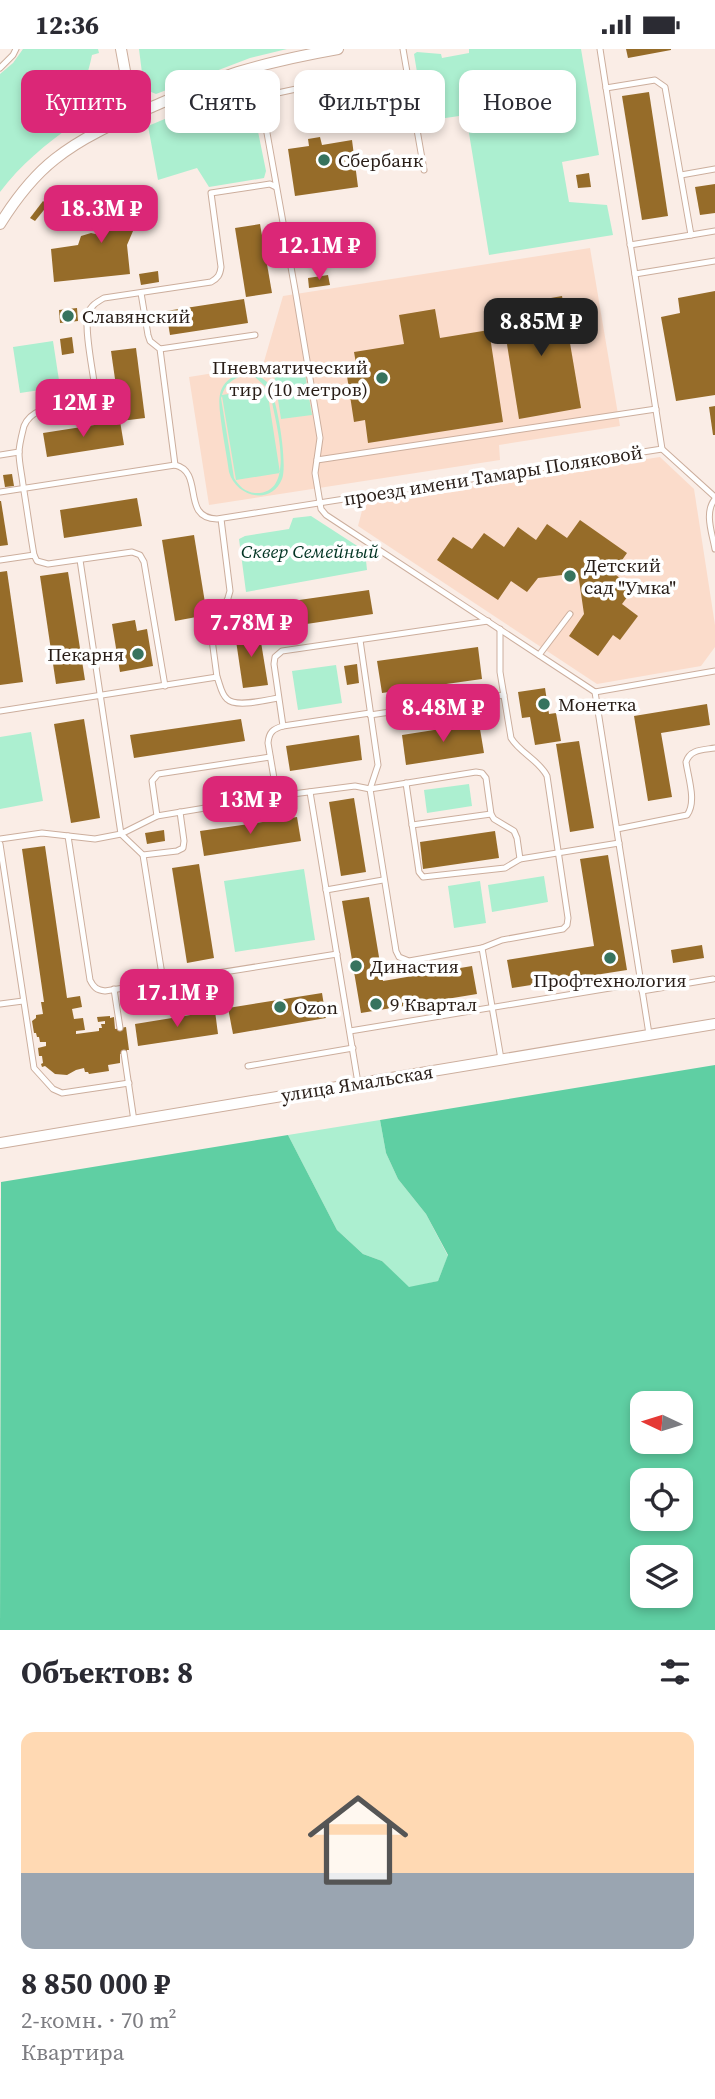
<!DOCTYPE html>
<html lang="ru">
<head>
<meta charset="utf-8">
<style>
  :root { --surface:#fff; --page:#f7f7f7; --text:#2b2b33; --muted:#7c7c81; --accent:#db2777 }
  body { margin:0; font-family:"Source Serif 4",serif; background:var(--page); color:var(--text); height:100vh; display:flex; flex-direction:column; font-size:26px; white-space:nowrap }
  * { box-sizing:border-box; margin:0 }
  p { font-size:23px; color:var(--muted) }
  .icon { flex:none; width:38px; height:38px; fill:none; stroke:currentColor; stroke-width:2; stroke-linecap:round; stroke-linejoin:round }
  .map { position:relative; height:1581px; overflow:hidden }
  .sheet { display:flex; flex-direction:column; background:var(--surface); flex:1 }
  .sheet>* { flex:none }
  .guide { position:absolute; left:21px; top:21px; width:674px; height:63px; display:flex; gap:14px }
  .needle { width:46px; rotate:274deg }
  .fabs { position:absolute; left:630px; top:1342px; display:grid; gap:14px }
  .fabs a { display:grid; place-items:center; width:63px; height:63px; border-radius:14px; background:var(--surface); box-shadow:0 4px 10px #0003; font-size:35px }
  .price { position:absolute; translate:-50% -60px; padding:0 16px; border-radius:14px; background:var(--accent); color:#fff; font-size:23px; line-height:46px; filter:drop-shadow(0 2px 4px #0008) }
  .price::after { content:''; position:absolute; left:50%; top:42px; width:21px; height:16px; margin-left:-10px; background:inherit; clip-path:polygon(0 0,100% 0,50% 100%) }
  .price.current { background:#222; color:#fff }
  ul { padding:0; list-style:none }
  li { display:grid; align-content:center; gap:14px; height:371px; padding:0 21px }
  li span { display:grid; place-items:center; height:217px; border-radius:14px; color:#555 }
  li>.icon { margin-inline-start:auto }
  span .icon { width:126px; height:126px; fill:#fffc; stroke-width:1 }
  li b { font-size:30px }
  h2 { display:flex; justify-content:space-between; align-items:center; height:84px; padding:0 21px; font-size:30px }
  .pill { padding:0 24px; border-radius:14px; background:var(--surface); box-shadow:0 4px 10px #0003; font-size:24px; line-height:63px }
  .pill.current { background:var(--accent); color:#fff }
  .status { display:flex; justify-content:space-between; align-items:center; height:49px; padding:0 35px; background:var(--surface); direction:ltr }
  .status svg { height:19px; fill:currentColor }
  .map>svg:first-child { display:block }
  .built { fill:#fbdccb }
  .green { fill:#acefd0; fill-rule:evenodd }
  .forest { fill:#5fcfa3; fill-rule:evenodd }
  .building { fill:#966c29 }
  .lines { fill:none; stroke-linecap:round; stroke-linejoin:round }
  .service-casing { stroke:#ccae9d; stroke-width:7 }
  .minor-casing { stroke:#ccae9d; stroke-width:12 }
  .service { stroke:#fff; stroke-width:5 }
  .minor { stroke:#fff; stroke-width:10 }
  .poi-dot { fill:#37735e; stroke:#fff; stroke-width:2.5 }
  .labels { text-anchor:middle; stroke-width:7; stroke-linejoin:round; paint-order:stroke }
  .poi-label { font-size:19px; fill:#281d17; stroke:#fff; text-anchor:start }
  .street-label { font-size:19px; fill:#281d17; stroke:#fff }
  .park-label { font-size:19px; font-style:italic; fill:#032; stroke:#fff }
</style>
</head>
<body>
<div class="status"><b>12:36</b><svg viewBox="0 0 49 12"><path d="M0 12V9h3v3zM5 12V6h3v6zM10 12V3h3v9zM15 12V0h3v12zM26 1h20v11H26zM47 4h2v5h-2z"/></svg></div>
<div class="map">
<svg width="715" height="1581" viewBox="0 0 715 1581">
  <rect width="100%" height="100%" fill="#faede6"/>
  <!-- built -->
  <g class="built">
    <polygon points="590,199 620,377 499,396 500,411 209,456 189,328 263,316 283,247"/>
    <polygon points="660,408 694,440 715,576 715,598 701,617 597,635 358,477 364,454"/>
  </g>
  <!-- green -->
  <g class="green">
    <path d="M 23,0 L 98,0 L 99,4 L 92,6 C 88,26 81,46 67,60 L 73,68 L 74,75 C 45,96 21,115 0,143 L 0,25 L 13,14 Z"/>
    <polygon points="139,0 287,0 250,9 156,45 144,40"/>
    <polygon points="469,0 581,0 599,106 562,113 569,153 607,156 613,186 489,206 466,66 425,72 414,5 417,3 441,5 442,9 469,4"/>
    <polygon points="246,36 249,38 266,122 264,129 209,138 197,119 158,131 148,77"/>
    <polygon points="53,292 60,338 20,344 13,298"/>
    <polygon points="303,313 312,366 281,370 273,318"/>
    <path d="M 242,324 C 252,324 260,326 267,333 C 277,345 288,416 282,430 C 271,457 236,448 229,423 C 227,408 224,394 222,379 C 219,355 213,333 242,324 ZM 242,327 L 255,328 L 267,339 L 222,346 C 225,336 232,330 242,327 ZM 267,340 L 271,348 C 275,372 298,446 255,444 C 245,443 239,437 234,429 L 221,349 L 222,347 L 236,431 L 280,424 Z"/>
    <polygon points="311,467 365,502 367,521 246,543 239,490 245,487 289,480 293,469"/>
    <polygon points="336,616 342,654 298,661 292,622"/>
    <polygon points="31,683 43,752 0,760 0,688"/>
    <polygon points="469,735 472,757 427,764 424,741"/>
    <polygon points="304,820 315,891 235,903 224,832"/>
    <polygon points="544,827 548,853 492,863 488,836"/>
    <polygon points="480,832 486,874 454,879 448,837"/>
    <polygon points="380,1071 386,1104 398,1130 426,1165 448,1207 438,1232 409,1239 382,1212 363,1205 337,1181 288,1086"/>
  </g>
  <!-- forest -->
  <path class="forest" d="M 715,1016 L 715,1581 L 0,1581 L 1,1133 L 288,1086 L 337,1181 L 363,1205 L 382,1212 L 409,1238 L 438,1232 L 448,1206 L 426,1165 L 398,1130 L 386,1104 L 380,1071 ZM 642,1354 L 681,1354 L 681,1393 L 642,1393 ZM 642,1432 L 681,1432 L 681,1470 L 642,1470 ZM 642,1508 L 681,1508 L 681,1547 L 642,1547 Z"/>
  <!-- building -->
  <g class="building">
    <polygon points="626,0 671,0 671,1 628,9"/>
    <polygon points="649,43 668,167 642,171 622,47"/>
    <polygon points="320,88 322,96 352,91 358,138 295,147 288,100 309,97 308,90"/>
    <polygon points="589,124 591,138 578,139 576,126"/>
    <polygon points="715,135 715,164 700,166 695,138"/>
    <polygon points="122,140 131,141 135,144 139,153 138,158 142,161 127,196 130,225 54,233 51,200 78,196 81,187 91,184 100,186 103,190 114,164 109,158 110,148 116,142"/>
    <polygon points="43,152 48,156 35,172 30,169"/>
    <polygon points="260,175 272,244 246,248 235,179"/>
    <polygon points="158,222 159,233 141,236 139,225"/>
    <polygon points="328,226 330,236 309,239 308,229"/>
    <polygon points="715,242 715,346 676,352 661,268 680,264 678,249"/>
    <polygon points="562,247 581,359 519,370 501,258"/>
    <polygon points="244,250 248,274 170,286 166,262"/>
    <polygon points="77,259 78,272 60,274 59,261"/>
    <polygon points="435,260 440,289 489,281 503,373 368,394 365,371 354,373 347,327 358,326 354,303 404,295 399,266"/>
    <polygon points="72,288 74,304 62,306 60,290"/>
    <polygon points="136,299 145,369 121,372 111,302"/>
    <polygon points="715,357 715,386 713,386 709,358"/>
    <polygon points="120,372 124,396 47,408 43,384"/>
    <polygon points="12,425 14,437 5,438 3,426"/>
    <polygon points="137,449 142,477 64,489 60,461"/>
    <polygon points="0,452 1,452 8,496 0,497"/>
    <polygon points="580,471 627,504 613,524 634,539 622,555 638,567 620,591 613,586 598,607 569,587 584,565 578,524 538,529 527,543 511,532 498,551 437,511 453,488 472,500 484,484 504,498 518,478 536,491 547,475 567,489"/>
    <polygon points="194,486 207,566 175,572 162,491"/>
    <polygon points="7,522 23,633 0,636 0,523"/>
    <polygon points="68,523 85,631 56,635 40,527"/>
    <polygon points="369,541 373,565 260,582 257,557"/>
    <polygon points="135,571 137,582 147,580 153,617 120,623 112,575"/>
    <polygon points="259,581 268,636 243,639 235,585"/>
    <polygon points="478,598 482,630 382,644 377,612"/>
    <polygon points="357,615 359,634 347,636 344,617"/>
    <polygon points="545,639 549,665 556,664 561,692 535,696 530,668 522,669 518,643"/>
    <polygon points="707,655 710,676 661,684 672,748 648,752 634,667"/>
    <polygon points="84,670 100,769 71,774 54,675"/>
    <polygon points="241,670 245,692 134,709 130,686"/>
    <polygon points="479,674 484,704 406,716 402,686"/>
    <polygon points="359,686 362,711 290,722 286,697"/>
    <polygon points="579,692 594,779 570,783 556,695"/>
    <polygon points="354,749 366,823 341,827 329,753"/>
    <polygon points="297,768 301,792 204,807 200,782"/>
    <polygon points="164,781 165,792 147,795 145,784"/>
    <polygon points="495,782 499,809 423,820 420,793"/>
    <polygon points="45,797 67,949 80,947 82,958 72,960 74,970 83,969 85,981 76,982 76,985 99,982 99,979 102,979 101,975 105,975 105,972 98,973 97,968 110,967 110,969 114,968 115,980 126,978 129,1001 127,1001 127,1003 120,1005 120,1014 108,1016 109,1022 89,1025 88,1023 85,1023 84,1019 76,1021 67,1026 55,1025 45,1017 42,1018 41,1015 43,1014 42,1007 39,1007 38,999 46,997 46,993 40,993 39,988 37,988 36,984 34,984 32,972 36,969 36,966 43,965 41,953 44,953 22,800"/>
    <polygon points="608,806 627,921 512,939 507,911 594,897 580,810"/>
    <polygon points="199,815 214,909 187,914 172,819"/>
    <polygon points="369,848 383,932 472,917 477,945 361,964 342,852"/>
    <polygon points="702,896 704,909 673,914 671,901"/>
    <polygon points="322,944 326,969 233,985 228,959"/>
    <polygon points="215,962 218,985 138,997 135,975"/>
  </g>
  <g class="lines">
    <defs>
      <g id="service">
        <polyline points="403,0 424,121"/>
        <polyline points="253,18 267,84 296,246 320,389 315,424 321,460 326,466 595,643 715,622"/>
        <polyline points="0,19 13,6 16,0"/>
        <polyline points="606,39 655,31 665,38 691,186 630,196"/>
        <polyline points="259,48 324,34"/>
        <polyline points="681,126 715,120"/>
        <polyline points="691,186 715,182"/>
        <polyline points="635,225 715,212"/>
        <polyline points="141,244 148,286 150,292 160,300 175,416"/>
        <polyline points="160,300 255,286"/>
        <polyline points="662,400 715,448"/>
        <polyline points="0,406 19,403"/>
        <polyline points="317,411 656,360"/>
        <path d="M 0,443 L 175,416 C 205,423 180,469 217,470 L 662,400 L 600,0"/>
        <path d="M 715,450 C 704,463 712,484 715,500"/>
        <path d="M 34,506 C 30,483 27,460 23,436 C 22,426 19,414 19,404 C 19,396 22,385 24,377 C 38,345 87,370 95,340 C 93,322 84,281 88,265 C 90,257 97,253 104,249 L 211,233 C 218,229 220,226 221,218 L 211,144 L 270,135 L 276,138"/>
        <polyline points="0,511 34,506 37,512 48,515 132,503 140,506 144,513 165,637"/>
        <polyline points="80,511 121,785 143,806 163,932"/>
        <polyline points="360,591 378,716 370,740 396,902 399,908 409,912 482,899 501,1010"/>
        <polyline points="539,606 570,565"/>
        <polyline points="217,628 211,583 228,549 230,542 221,470"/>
        <polyline points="595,643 649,985"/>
        <path d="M 0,662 L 217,628 C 220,635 221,645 227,650 C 236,659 266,651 278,649"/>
        <polyline points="370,666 504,646"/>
        <polyline points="283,677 370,664"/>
        <polyline points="406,734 419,823 423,828 505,819 520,810 619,794"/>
        <polyline points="310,743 358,1034"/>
        <path d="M 277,747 L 268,694 C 269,683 273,680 283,677 L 274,615 L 275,608 L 282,602 L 488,572"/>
        <polyline points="157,767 152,732 158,725 270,708"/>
        <polyline points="412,776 491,765"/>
        <path d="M 617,780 L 687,766 C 697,753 688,728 686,713 C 690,700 703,701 715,699"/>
        <path d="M 68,787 L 90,931 C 94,939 97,941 105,942 L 337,905"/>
        <polyline points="0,790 42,784 95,790 121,785 157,767 277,747 355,737 370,740 476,723 482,724 486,729 491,765 494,770 514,782 517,789 520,810"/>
        <polyline points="0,795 34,1019 53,1040 62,1044 129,1034"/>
        <polyline points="143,806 177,802 183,799 184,792 180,763"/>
        <polyline points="326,841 383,831"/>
        <path d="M 482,899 L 502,891 L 563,880 L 567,876 L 568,869 L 547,727 C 539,711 520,704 511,689 L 500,623 L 500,580"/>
        <polyline points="114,940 120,979"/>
        <polyline points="642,942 713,930"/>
        <polyline points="0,955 23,952"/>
        <polyline points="350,982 640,934"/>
        <polyline points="124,1004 134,1072"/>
        <polyline points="248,1017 353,999"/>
      </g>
      <g id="minor">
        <polyline points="121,0 133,66"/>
        <path d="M 0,175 C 15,151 32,128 55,110 C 85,86 120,72 154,57 C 182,45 210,32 238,23 C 271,13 304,6 338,0"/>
        <polyline points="0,1094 715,975"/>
      </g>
    </defs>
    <!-- service casing -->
    <use href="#service" class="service-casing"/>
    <!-- minor casing -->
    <use href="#minor" class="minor-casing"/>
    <!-- service -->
    <use href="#service" class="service"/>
    <!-- minor -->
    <use href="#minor" class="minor"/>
  </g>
  <!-- markers -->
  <g class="poi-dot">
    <circle cx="324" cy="111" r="7"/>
    <circle cx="68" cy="267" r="7"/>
    <circle cx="382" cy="329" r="7"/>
    <circle cx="570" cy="527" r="7"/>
    <circle cx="138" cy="605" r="7"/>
    <circle cx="544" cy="655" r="7"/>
    <circle cx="610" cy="909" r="7"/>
    <circle cx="356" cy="917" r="7"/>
    <circle cx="376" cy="955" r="7"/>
    <circle cx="280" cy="958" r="7"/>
  </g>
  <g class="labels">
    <!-- poi labels -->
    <g class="poi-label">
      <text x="338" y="118">Сбербанк</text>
      <text x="82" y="274">Славянский</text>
      <text x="368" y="325" text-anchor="end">Пневматический<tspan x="368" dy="22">тир (10 метров)</tspan></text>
      <text x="584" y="523">Детский<tspan x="584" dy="22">сад "Умка"</tspan></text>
      <text x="124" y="612" text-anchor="end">Пекарня</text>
      <text x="558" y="662">Монетка</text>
      <text x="370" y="924">Династия</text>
      <text x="610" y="938" text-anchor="middle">Профтехнология</text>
      <text x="390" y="962">9 Квартал</text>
      <text x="294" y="965">Ozon</text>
    </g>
    <!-- street labels -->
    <g class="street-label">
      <text transform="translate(493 426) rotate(-9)" y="7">проезд имени Тамары Поляковой</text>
      <text transform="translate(357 1034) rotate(-9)" y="7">улица Ямальская</text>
    </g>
    <!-- park labels -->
    <g class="park-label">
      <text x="310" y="509">Сквер Семейный</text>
    </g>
  </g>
</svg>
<div class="fabs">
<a><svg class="needle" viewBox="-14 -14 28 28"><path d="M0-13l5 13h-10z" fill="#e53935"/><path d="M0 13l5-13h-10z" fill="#7c7c81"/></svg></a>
<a><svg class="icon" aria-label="locate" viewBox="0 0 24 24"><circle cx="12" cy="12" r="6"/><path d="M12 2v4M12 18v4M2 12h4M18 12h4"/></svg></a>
<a><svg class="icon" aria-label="layers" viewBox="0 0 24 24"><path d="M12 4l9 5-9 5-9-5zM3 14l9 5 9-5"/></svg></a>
</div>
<b class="price" style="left:101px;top:196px">18.3M ₽</b>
<b class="price" style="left:319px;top:233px">12.1M ₽</b>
<b class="price current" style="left:541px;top:309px">8.85M ₽</b>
<b class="price" style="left:83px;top:390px">12M ₽</b>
<b class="price" style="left:251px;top:610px">7.78M ₽</b>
<b class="price" style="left:443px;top:695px">8.48M ₽</b>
<b class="price" style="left:250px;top:787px">13M ₽</b>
<b class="price" style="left:177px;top:980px">17.1M ₽</b>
<div class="guide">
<a class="pill current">Купить</a>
<a class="pill">Снять</a>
<a class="pill">Фильтры</a>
<a class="pill">Новое</a>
</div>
</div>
<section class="sheet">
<h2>Объектов: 8<svg class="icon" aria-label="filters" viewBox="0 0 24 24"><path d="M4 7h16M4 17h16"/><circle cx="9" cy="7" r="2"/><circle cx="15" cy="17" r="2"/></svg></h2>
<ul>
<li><span style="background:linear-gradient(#ffd9b3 65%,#9aa5b1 0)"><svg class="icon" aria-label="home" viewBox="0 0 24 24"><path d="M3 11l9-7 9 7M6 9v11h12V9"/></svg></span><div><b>8 850 000 ₽</b><p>2-комн. · 70 m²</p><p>Квартира</p></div></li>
</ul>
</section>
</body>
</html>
